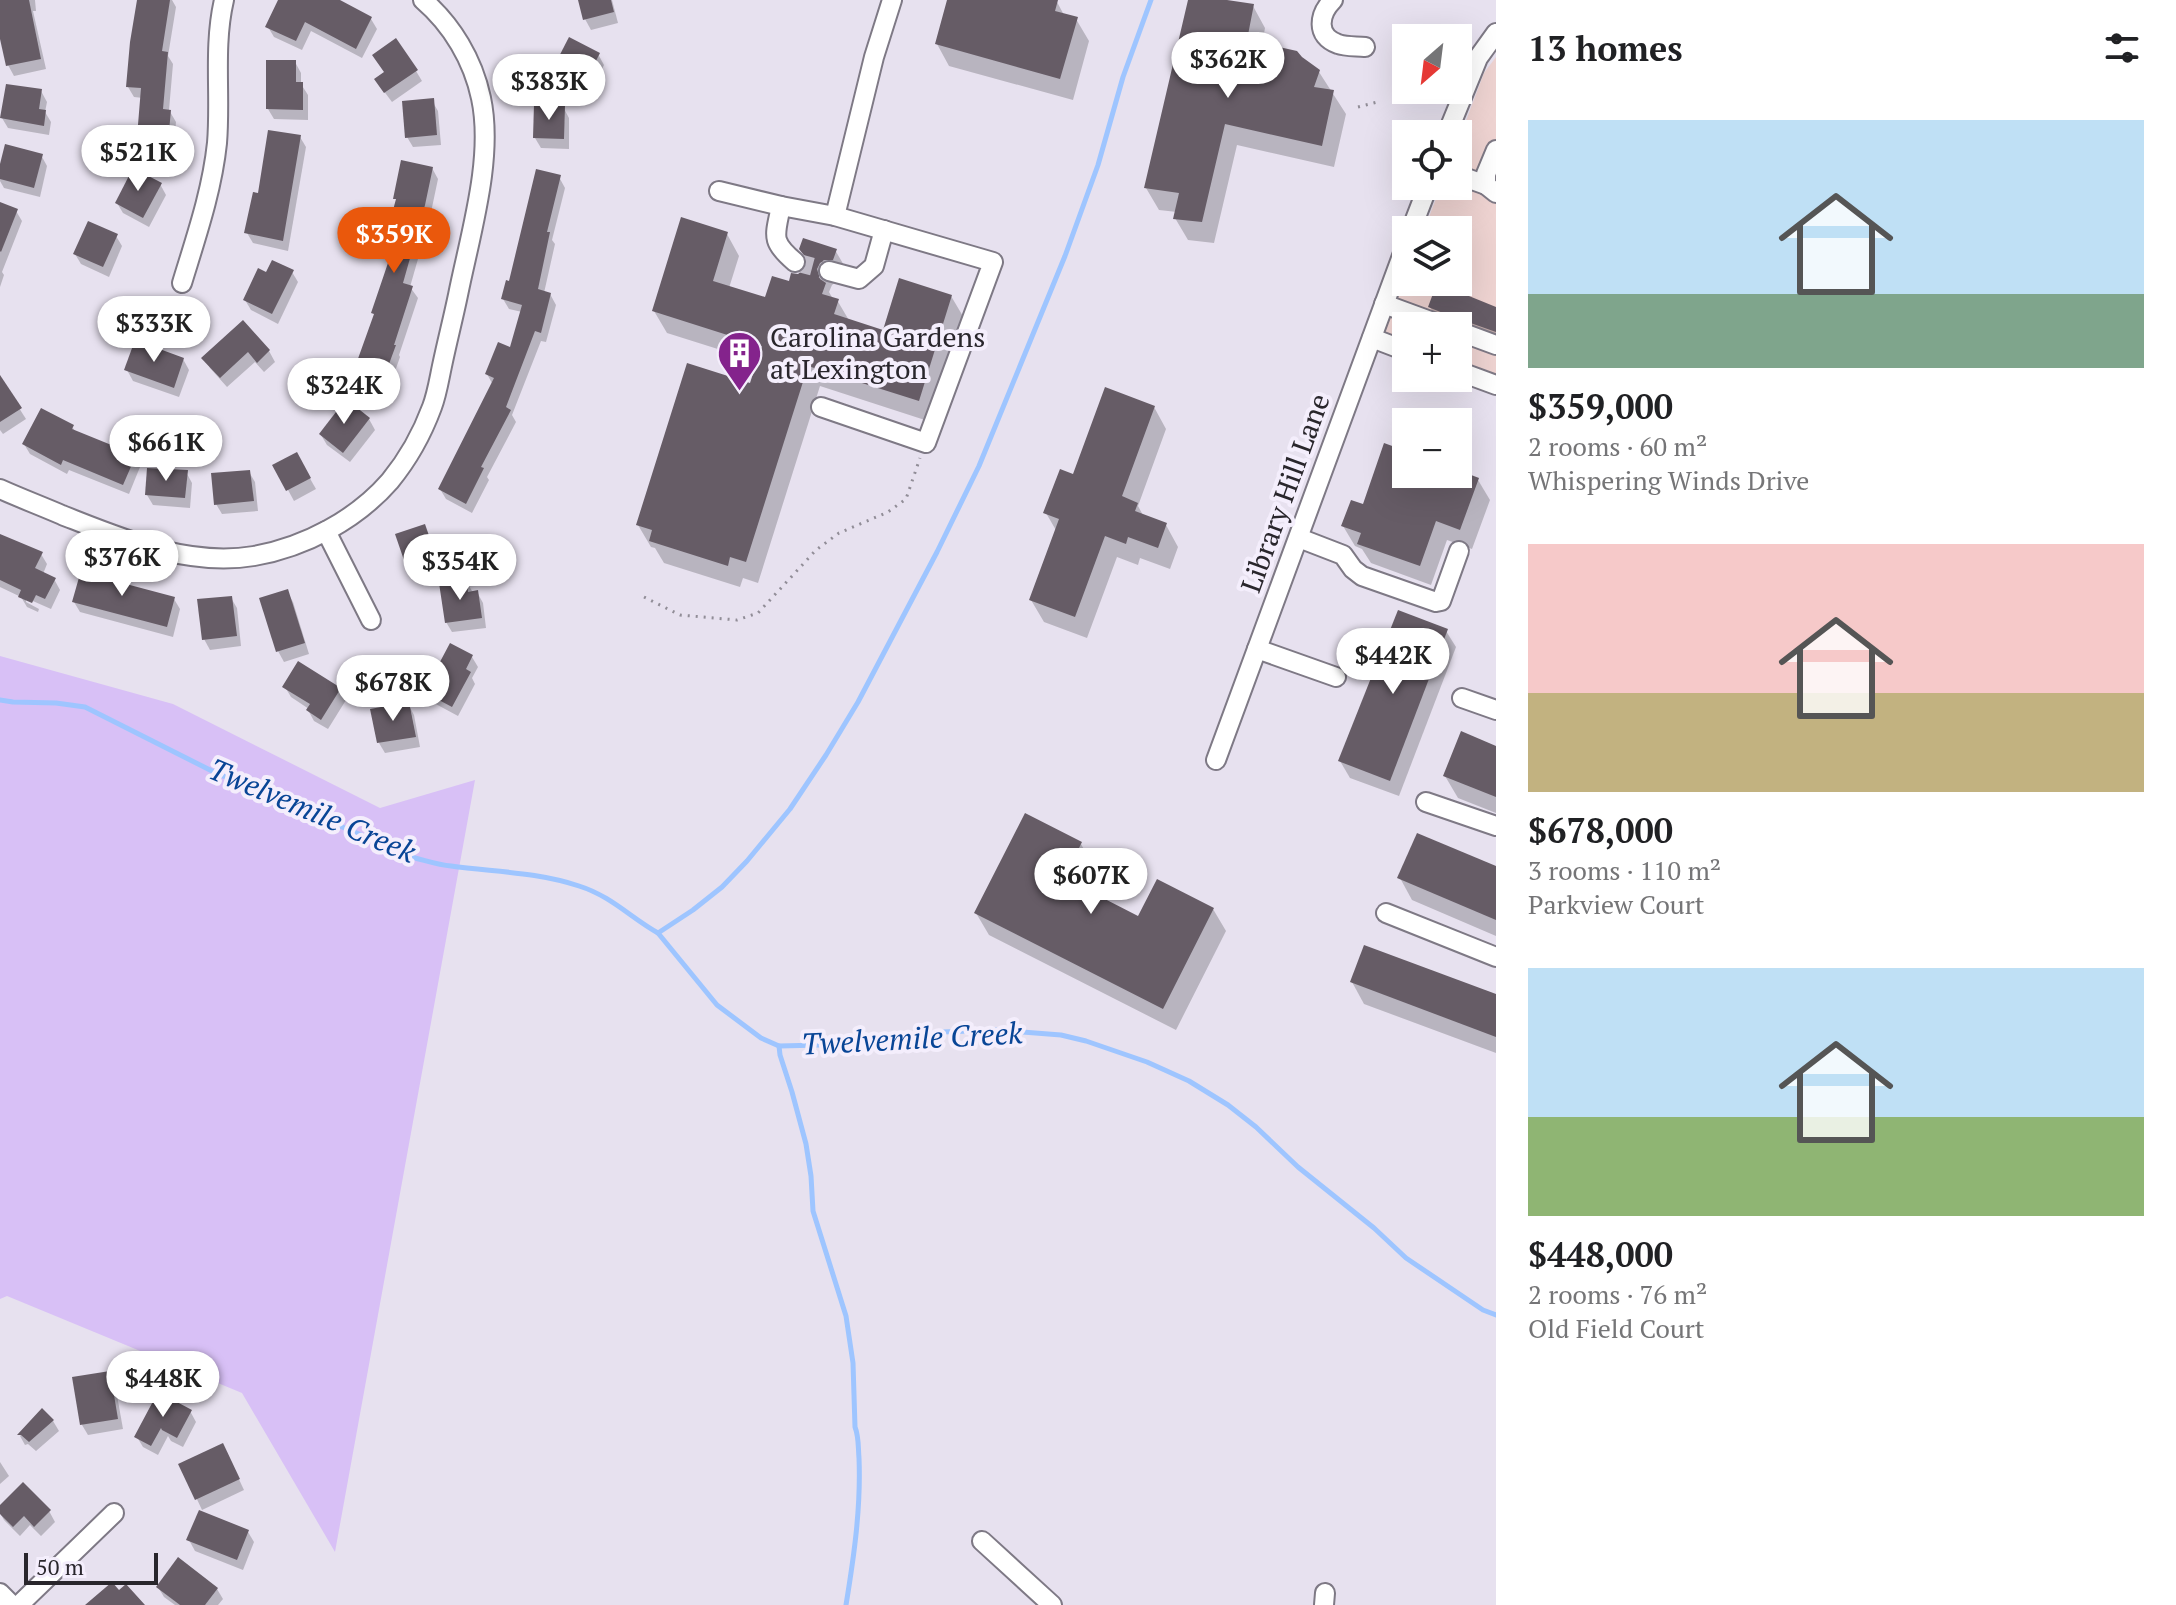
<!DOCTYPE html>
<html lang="en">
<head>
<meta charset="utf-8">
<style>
  :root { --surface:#fff; --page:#f2f2f2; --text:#202124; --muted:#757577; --accent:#ea580c }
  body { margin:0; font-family:"PT Serif",serif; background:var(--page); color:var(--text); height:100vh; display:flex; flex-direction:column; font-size:30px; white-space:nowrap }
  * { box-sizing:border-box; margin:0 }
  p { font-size:26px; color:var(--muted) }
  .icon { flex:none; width:44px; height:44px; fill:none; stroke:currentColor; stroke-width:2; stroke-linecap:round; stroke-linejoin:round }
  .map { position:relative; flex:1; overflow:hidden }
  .drawer { display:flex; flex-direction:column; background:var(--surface); width:680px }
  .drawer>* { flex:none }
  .needle { width:52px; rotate:208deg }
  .buttons { position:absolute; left:1392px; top:24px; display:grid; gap:16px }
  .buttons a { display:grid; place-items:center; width:80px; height:80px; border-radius:0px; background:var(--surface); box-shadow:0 8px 32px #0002; font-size:40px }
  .scale { position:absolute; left:24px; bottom:20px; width:134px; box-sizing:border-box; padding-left:8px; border:4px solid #29262c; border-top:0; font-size:22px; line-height:28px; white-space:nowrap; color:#29262c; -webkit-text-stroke:6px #f4eefc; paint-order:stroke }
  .price { position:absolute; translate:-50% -68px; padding:0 18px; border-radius:28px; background:#fff; color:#222; font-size:26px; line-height:52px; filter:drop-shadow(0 2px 4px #0008) }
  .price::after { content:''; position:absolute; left:50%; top:48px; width:24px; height:18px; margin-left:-12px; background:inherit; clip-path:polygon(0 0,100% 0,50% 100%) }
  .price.selected { background:var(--accent); color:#fff }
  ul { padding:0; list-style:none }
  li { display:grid; align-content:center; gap:16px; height:424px; padding:0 32px }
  li span { display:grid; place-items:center; height:248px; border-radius:0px; color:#555 }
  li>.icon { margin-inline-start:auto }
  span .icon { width:144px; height:144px; fill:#fffc; stroke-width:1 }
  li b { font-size:34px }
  h2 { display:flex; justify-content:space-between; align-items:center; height:96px; padding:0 32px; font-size:34px }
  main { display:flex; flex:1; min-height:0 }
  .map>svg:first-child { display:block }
  .commercial { fill:#eed3d1 }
  .green { fill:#d8c0f6 }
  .shadow { fill:#0003 }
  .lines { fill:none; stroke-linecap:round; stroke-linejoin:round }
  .stream { stroke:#9ec5ff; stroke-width:5 }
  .building { fill:#665c66 }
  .minor-tunnel { stroke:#c1bcc8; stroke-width:18; stroke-dasharray:18 9; stroke-linecap:butt }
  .minor-casing { stroke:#7e7985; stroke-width:22 }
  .path { stroke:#918d97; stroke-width:3; stroke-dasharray:2 6; stroke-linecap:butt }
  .minor { stroke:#fff; stroke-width:18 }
  .labels { text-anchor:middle; stroke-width:8; stroke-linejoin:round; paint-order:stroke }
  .poi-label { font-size:28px; fill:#29262c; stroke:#f4eefc; text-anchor:start }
  .street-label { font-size:28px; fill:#29262c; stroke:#f4eefc }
  .water-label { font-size:30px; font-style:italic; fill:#084596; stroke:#f4eefc }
</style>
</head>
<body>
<main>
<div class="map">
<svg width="1496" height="1605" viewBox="0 0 1496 1605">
  <rect width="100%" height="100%" fill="#e7e1ef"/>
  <!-- commercial -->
  <polygon class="commercial" points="1496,57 1496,375 1458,361 1458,326 1406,326 1406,341 1384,333 1406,276 1406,282 1458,282 1458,230 1424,230 1441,186 1458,186 1458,142 1484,73"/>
  <!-- green -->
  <polygon class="green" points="0,656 173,704 380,808 475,780 335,1552 242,1393 7,1296 0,1299"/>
  <!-- shadow -->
  <g class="shadow">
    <polygon points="0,0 35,0 36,11 33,11 46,69 14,76 8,65 0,29"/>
    <polygon points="139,0 172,0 176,7 168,56 173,64 169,110 176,122 172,162 144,159 138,149 143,98 134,97 128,87"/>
    <polygon points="280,0 332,0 371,19 377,29 362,58 311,31 302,50 274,37 268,27"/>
    <polygon points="580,0 612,0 618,23 591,30 585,19"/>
    <polygon points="949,0 1048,0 1057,2 1064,15 1076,19 1089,41 1073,100 949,66 937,44"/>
    <polygon points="1190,0 1214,0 1253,6 1265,28 1262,45 1319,72 1346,114 1334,167 1237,145 1214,243 1188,240 1175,218 1177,212 1159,210 1146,188"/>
    <polygon points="598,54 604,65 587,99 559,84 553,74"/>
    <polygon points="295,62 301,73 301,84 308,95 308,120 274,119 268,109"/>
    <polygon points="416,71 422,81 392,102 383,90 386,73"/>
    <polygon points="41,91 47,102 45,112 51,122 49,135 8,128 2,118"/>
    <polygon points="432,101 438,111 441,145 413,147 407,137"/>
    <polygon points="563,107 569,118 569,149 541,148 535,138"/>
    <polygon points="300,137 306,147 288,251 253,243 247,233 259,195"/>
    <polygon points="41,155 47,166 40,197 4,188 0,181 0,172"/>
    <polygon points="432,168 438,179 430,217 410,287 418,298 399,355 400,357 385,400 358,391 352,380 375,316 389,264 384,255 398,202 396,198"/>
    <polygon points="559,177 565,188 552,240 555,244 544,293 550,294 556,305 546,342 541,341 512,415 516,422 487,477 489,480 472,513 446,499 440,489 493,385 487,374 512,349 522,312 509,309 503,299"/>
    <polygon points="160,184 166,195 149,227 123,213 117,203"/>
    <polygon points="0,204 16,211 22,221 2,272 4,275 0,287"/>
    <polygon points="727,234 739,256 729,288 766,300 806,271 808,261 801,249 835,250 848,272 832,285 829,292 833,299 837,300 850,322 884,333 951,296 964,318 931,422 820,386 758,583 743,578 740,587 664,563 655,548 651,547 638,525 751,386 759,362 667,333 654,311"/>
    <polygon points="116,236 122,246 109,277 81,264 75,254"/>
    <polygon points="292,272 298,282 278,324 251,310 245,300 267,275"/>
    <polygon points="1430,307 1496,309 1496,344 1439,323"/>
    <polygon points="242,323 269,351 275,362 264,372 255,362 227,387 210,368 204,358"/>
    <polygon points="183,359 189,370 179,397 133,381 127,370"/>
    <polygon points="0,378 26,419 3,434 0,430"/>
    <polygon points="1154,407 1166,429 1138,506 1144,517 1166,525 1178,547 1170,569 1140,558 1138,565 1117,557 1087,638 1044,622 1031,600 1057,532 1046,513 1074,476"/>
    <polygon points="369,419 375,430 350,462 327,445 321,435"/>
    <polygon points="72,427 76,432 134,457 140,467 129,494 69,470 67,474 30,454 24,444"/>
    <polygon points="1406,453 1406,474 1458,474 1458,472 1478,480 1490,500 1472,549 1447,540 1431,585 1371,563 1362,549 1355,546 1343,526 1364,506"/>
    <polygon points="296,454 316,489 294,501 275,466"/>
    <polygon points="186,472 192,483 190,508 153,505 147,495"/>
    <polygon points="249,472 255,482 258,511 222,514 216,504"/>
    <polygon points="424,527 430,537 441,570 415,579 409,568"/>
    <polygon points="0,536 41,554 47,564 43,574 54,579 60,590 51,609 26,598 26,602 39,609 38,612 27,607 21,597 0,587"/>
    <polygon points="111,577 115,583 174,599 180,609 173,637 80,612 74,602"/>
    <polygon points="466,581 472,591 477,592 483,603 486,628 452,632 446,622"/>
    <polygon points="287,591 293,602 309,654 284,662 278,651"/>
    <polygon points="231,598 237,608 241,646 210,650 204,639"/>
    <polygon points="1446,631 1456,647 1399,796 1350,778 1340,761"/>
    <polygon points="472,657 478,667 472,678 475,684 458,716 432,702 426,692"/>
    <polygon points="285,687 340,690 346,700 328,729 314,721 308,710 309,709 291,697"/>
    <polygon points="408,704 414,715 420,747 385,753 379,743"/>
    <polygon points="1496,748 1496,813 1458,798 1445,776"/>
    <polygon points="1081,844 1093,866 1082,889 1139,918 1213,909 1226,931 1176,1030 989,935 976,913"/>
    <polygon points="1496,868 1496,936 1412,900 1400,878"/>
    <polygon points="1352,982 1496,997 1496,1053 1364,1004"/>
    <polygon points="109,1373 115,1384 123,1429 88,1435 82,1425"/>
    <polygon points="42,1411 53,1421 59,1431 36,1451 28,1444 25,1445 20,1436"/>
    <polygon points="190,1411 196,1422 183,1447 171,1441 168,1436 158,1455 143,1447 137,1437"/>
    <polygon points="228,1456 244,1490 202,1510 181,1465"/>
    <polygon points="0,1462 9,1476 0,1484"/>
    <polygon points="0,1507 49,1511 55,1522 41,1536 30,1525 20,1536 4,1520 0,1513"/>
    <polygon points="248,1532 254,1542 243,1570 195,1551 189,1540"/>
    <polygon points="158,1587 217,1589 223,1599 218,1605 175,1605 164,1597"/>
  </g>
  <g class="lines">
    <!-- stream -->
    <g class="stream">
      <path d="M 0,700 L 13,702 L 56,703 L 85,707 L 216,773 L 415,858 C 427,861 439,865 451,866 C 495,872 537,872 579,886 C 611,896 631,918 658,933 L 717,1005 L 761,1038 L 779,1046 L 863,1044 L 943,1032 L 996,1030 L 1061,1035 L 1086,1041 L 1147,1062 L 1189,1081 L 1228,1105 L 1256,1127 L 1298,1167 L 1374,1228 L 1406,1258 L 1483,1310 L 1496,1315"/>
      <polyline points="658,933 693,910 722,887 747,861 790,809 826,755 858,702 937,552 979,466 1065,256 1098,165 1123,77 1151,0"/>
      <path d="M 779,1046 L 780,1055 L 792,1092 L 806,1144 L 811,1176 L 813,1211 L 846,1316 L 853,1363 L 855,1427 C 859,1437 858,1447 859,1458 C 861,1508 854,1556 846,1605"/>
    </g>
  </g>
  <!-- building -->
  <g class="building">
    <polygon points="0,0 29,0 41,59 6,66 0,39"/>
    <polygon points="137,0 170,0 162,51 168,52 163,109 171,110 167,152 136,149 141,88 126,87 130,42"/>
    <polygon points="278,0 340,0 372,17 356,49 305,22 296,41 265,27"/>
    <polygon points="578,0 611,0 614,12 583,20"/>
    <polygon points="947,0 1058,0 1055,11 1078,17 1060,79 935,44"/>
    <polygon points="1188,0 1227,0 1254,4 1247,40 1297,51 1302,57 1320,70 1314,87 1334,90 1322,146 1225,124 1202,222 1173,219 1179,193 1144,188"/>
    <polygon points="569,37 600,53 581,90 550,74"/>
    <polygon points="396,38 418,70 384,93 374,79 384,72 372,55"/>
    <polygon points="266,60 296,60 296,82 303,82 303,110 266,109"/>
    <polygon points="6,84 42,89 39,109 46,110 44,126 0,118"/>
    <polygon points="434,98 437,135 405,138 402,101"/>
    <polygon points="534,104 565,105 564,139 533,138"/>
    <polygon points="268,130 301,135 283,241 244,233 253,192 258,193"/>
    <polygon points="5,144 43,154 34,188 0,179 0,164"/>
    <polygon points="401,160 433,167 425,205 403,283 413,286 394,345 396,345 379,391 350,381 374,314 371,313 390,257 381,255 396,199 393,199"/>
    <polygon points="133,168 162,183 143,218 115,203"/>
    <polygon points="536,169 561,175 547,232 550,232 538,289 551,293 541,333 535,331 506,407 511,410 481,467 484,468 466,504 438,489 494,378 485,374 498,342 510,347 522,305 501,299 506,280 509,281"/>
    <polygon points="0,202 18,209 1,252 0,251"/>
    <polygon points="681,217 728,232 713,281 765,297 772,276 789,281 791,273 798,274 804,269 807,259 799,249 803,238 837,249 833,260 825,260 820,263 817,269 820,279 826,283 822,294 839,299 834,314 883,330 899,278 952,295 919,401 808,366 746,562 730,557 728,566 649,541 652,530 636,525 687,363 750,383 762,346 652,311"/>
    <polygon points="88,221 118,234 103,267 73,254"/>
    <polygon points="272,260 294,270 272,314 243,300 258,268 266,272"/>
    <polygon points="1437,283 1496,307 1496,332 1462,320 1454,320 1448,315 1428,307"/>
    <polygon points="243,320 270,350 257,363 248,352 220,378 201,358"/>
    <polygon points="135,340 184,358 174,388 124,370"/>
    <polygon points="0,375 22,408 0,422"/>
    <polygon points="1105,387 1155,406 1122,496 1138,503 1135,511 1167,523 1158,548 1128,537 1126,544 1105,536 1075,617 1029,600 1059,519 1043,513 1060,469 1073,474"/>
    <polygon points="346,399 370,418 343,453 319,434"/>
    <polygon points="41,408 74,425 72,429 136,455 123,485 63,460 61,465 22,444"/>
    <polygon points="1384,443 1406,451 1406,474 1458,474 1458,470 1479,478 1460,530 1436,521 1420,566 1357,544 1361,533 1341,526 1351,500 1363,504"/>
    <polygon points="297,452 311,478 286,491 272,465"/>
    <polygon points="147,468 188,470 185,498 145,495"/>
    <polygon points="250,470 254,501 214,505 211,473"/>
    <polygon points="425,524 437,559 407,569 395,534"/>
    <polygon points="0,534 43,552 35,568 56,578 45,599 36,595 32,603 18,597 21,590 0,580"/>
    <polygon points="82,567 113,576 111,580 175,597 167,627 72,602"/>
    <polygon points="467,579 468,592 478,590 482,618 445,623 439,583"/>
    <polygon points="288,589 305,643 276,652 259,598"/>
    <polygon points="232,596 237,636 202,640 197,599"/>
    <polygon points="1398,610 1448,629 1390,781 1338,761"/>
    <polygon points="450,643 473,655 466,669 471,672 452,707 424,692"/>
    <polygon points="298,661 341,688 321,720 306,710 310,704 282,687"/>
    <polygon points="409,702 416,737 377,743 370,709"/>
    <polygon points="1461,731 1496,746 1496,797 1443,776"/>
    <polygon points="1025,813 1082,842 1064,878 1138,916 1157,879 1214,908 1163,1009 974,913"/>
    <polygon points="1417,833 1496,866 1496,920 1397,878"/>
    <polygon points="1364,945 1496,994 1496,1037 1350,982"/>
    <polygon points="110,1371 118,1419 80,1425 72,1377"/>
    <polygon points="158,1392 192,1410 177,1438 162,1430 161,1428 151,1446 134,1437"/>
    <polygon points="42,1408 54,1420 29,1442 21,1435 17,1435"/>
    <polygon points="223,1443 240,1479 195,1500 178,1464"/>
    <polygon points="23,1482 51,1510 34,1527 24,1516 13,1527 0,1514 0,1505"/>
    <polygon points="199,1510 249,1530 237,1560 186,1540"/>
    <polygon points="178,1557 218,1588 205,1605 180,1605 156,1587"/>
    <polygon points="112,1582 119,1590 126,1584 145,1605 85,1605"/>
  </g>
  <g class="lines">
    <!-- minor-tunnel -->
    <polyline class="minor-tunnel" points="795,262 829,271"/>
    <defs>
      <g id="minor">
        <path d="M 1333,0 C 1319,14 1315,36 1338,44 C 1346,47 1357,46 1365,47"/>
        <polyline points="1447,134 1478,58 1496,33"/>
        <polyline points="1496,150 1486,174 1486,185 1496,193"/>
        <polyline points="1458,175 1486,185"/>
        <path d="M 719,191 L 781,206 C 775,236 770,241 795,262"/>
        <polyline points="781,206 835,216 993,262 926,443 821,407"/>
        <polyline points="835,216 874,57 892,0"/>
        <polyline points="1411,230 1428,186"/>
        <polyline points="829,271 859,279 874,266 884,230"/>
        <path d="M 182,283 C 196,237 212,191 217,143 C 221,96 213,47 224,0"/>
        <polyline points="1384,304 1444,326"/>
        <polyline points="1458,331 1496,345"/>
        <polyline points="1372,338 1406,351"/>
        <polyline points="1458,371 1496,385"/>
        <path d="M 0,489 C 20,498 41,506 62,515 C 123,539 187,567 254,556 C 305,547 356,520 390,481 C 408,459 422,434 432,407 C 437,394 439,380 442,366 C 447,342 453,319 458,295 C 470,235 494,158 481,98 C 473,60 452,25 423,0"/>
        <polyline points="326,531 371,620"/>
        <polyline points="1299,538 1343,555 1353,569 1362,576 1436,602 1441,601 1459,551"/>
        <polyline points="1257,649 1336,677"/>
        <polyline points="1462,698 1496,710"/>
        <polyline points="1216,760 1406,245"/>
        <polyline points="1426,802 1496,826"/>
        <polyline points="1386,913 1496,957"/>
        <polyline points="982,1541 1052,1605"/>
        <polyline points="0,1593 12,1605"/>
        <polyline points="19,1605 114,1513"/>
        <polyline points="1324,1605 1325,1593"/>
      </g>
    </defs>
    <!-- minor casing -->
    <use href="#minor" class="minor-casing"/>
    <!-- path -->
    <g class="path">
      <polyline points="1358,107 1381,101"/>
      <polyline points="644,597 680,615 737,620 758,613 816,550 839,533 888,512 906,499 920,458"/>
    </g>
    <!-- minor -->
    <use href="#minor" class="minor"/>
  </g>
  <!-- icons -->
  <defs>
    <symbol id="building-pin" viewBox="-11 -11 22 30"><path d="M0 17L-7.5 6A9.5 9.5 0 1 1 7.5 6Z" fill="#84238c" stroke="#f4eefc"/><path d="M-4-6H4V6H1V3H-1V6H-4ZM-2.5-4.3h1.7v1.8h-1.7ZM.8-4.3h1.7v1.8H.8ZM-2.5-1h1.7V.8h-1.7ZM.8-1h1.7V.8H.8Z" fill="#fff"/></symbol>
  </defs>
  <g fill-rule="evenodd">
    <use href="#building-pin" x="714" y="328" width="51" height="69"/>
  </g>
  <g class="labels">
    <!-- poi labels -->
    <g class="poi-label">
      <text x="770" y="347">Carolina Gardens<tspan x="770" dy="32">at Lexington</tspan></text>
    </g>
    <!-- street labels -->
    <g class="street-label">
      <text transform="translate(1285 493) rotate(-70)" y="10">Library Hill Lane</text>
    </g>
    <!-- water labels -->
    <g class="water-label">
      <text transform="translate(312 811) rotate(23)" y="10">Twelvemile Creek</text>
      <text transform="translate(912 1039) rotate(-3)" y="10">Twelvemile Creek</text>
    </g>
  </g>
</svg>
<div class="buttons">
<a><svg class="needle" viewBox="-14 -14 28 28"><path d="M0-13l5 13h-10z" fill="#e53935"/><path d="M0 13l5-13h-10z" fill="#757577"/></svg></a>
<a><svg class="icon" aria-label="locate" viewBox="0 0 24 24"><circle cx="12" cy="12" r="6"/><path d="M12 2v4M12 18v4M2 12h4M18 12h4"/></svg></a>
<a><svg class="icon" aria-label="layers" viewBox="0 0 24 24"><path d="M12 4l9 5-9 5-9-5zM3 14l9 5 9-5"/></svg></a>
<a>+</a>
<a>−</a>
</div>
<div class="scale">50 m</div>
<b class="price" style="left:1228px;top:100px">$362K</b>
<b class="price" style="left:549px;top:122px">$383K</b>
<b class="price" style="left:138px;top:193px">$521K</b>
<b class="price selected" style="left:394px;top:275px">$359K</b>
<b class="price" style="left:154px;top:364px">$333K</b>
<b class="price" style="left:344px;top:426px">$324K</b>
<b class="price" style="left:166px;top:483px">$661K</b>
<b class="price" style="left:122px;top:598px">$376K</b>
<b class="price" style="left:460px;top:602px">$354K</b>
<b class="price" style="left:1393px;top:696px">$442K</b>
<b class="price" style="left:393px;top:723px">$678K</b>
<b class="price" style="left:1091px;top:916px">$607K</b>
<b class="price" style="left:163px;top:1419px">$448K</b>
</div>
<section class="drawer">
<h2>13 homes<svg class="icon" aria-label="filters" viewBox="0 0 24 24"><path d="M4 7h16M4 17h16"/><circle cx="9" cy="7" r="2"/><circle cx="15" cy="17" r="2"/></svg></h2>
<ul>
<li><span style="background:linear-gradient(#bfe0f5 70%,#7fa58c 0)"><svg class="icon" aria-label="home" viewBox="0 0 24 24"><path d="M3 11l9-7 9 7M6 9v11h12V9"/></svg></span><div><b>$359,000</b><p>2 rooms · 60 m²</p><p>Whispering Winds Drive</p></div></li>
<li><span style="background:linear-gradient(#f6c9c9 60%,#c2b280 0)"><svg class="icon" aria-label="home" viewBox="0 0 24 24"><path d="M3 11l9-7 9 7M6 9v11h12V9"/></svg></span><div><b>$678,000</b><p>3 rooms · 110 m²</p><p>Parkview Court</p></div></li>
<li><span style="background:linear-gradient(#bfe0f5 60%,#8fb573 0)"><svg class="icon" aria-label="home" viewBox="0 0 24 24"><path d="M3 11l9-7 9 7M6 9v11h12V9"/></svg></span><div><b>$448,000</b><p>2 rooms · 76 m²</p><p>Old Field Court</p></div></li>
</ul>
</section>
</main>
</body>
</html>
